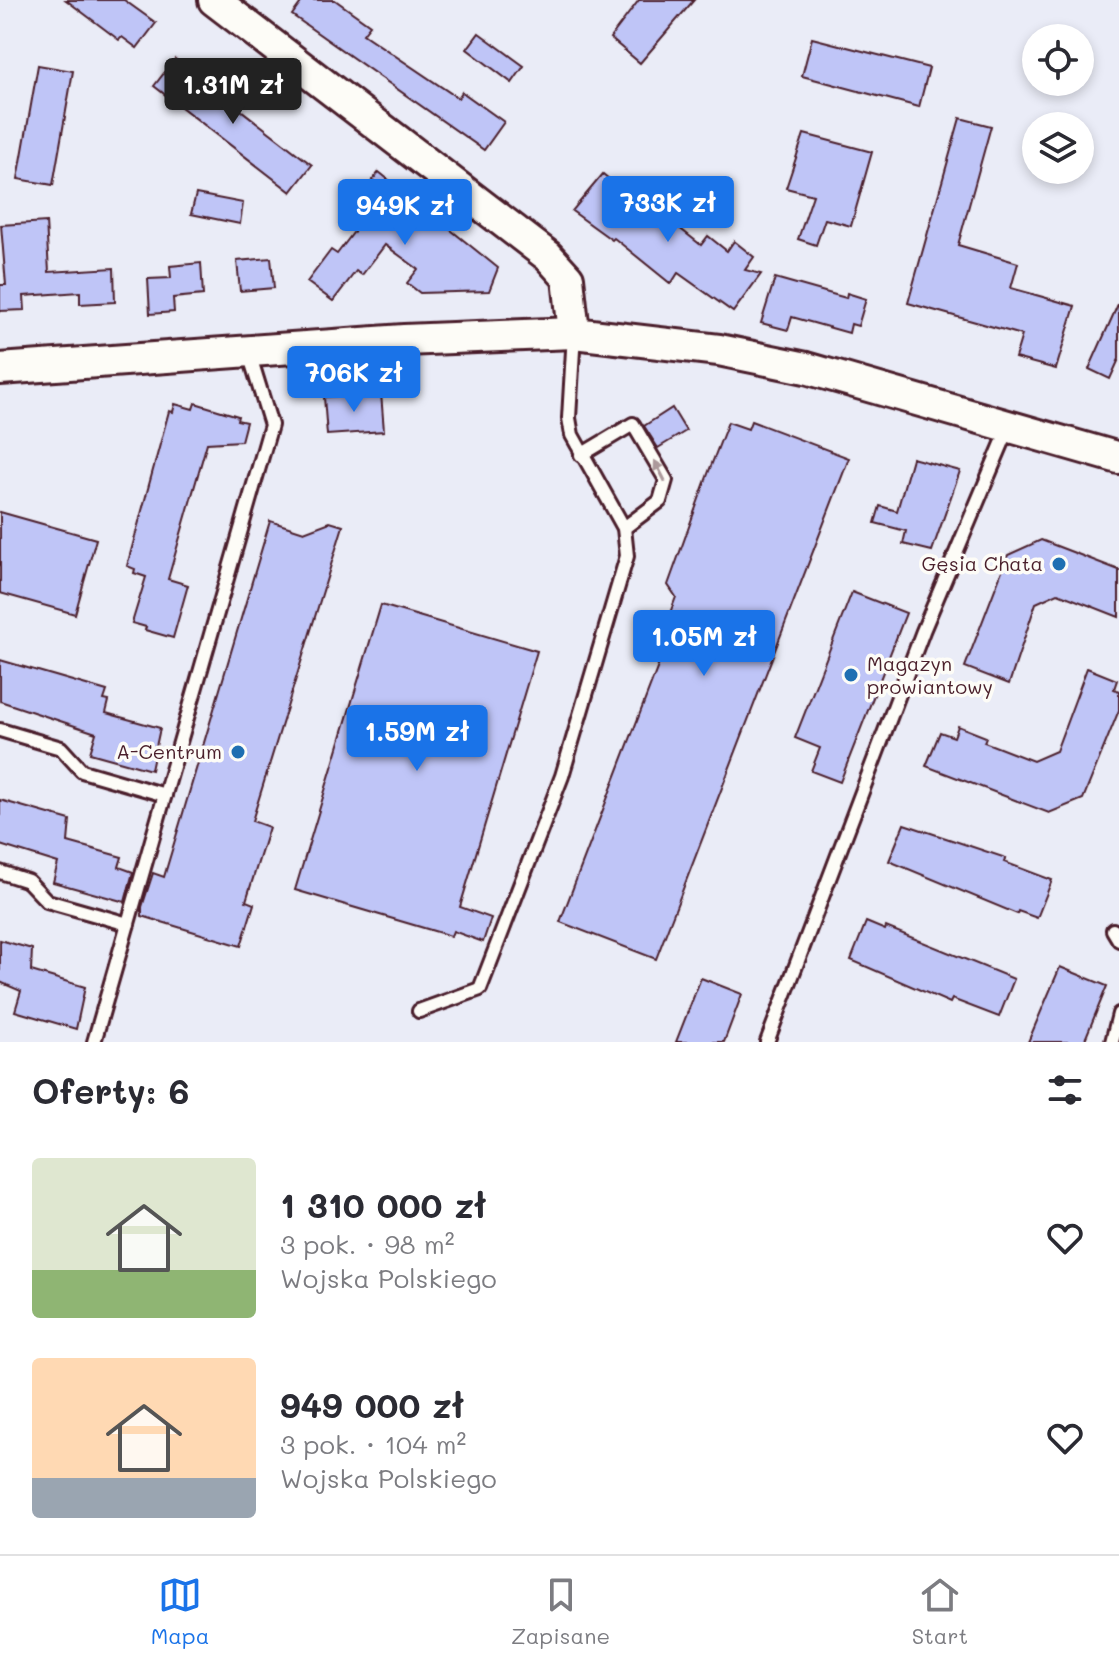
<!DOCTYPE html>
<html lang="pl">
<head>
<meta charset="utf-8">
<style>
  :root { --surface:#fff; --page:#f7f7f7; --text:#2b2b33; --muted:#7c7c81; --line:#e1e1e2; --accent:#1a73e8 }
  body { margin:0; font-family:Mali,sans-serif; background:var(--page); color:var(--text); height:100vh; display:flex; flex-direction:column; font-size:30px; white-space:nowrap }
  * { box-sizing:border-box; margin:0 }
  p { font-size:26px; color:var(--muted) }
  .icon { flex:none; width:44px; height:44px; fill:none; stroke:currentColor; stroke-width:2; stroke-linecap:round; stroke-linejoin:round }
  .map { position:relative; height:1042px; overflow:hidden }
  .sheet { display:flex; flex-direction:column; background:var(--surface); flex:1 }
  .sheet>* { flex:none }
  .buttons { position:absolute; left:1022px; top:24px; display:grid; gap:16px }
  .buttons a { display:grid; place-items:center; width:72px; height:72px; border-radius:50%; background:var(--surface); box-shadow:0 4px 12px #0003; font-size:40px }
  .price { position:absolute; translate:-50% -68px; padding:0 18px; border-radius:8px; background:var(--accent); color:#fff; font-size:26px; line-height:52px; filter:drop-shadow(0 2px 4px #0008) }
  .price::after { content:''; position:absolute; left:50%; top:48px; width:24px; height:18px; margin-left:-12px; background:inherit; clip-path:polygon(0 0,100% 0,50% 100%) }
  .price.current { background:#222; color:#fff }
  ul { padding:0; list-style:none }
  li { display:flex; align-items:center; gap:24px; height:200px; padding:0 32px }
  li span { display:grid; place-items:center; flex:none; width:224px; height:160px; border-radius:8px; color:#555 }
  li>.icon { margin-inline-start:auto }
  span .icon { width:96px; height:96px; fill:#fffc; stroke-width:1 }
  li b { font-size:34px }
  h2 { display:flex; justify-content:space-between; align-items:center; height:96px; padding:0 32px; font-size:34px }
  .tab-bar { display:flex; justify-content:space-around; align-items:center; height:112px; border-top:2px solid var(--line); background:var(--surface); font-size:22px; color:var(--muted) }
  .tab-bar a { display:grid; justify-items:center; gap:4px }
  .tab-bar .current { color:var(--accent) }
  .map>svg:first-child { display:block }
  .building { fill:#bfc5f7; stroke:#4a1f2b; stroke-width:2 }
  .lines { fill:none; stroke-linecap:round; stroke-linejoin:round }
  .service-casing { stroke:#4a1f2b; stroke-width:18 }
  .tertiary-casing { stroke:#4a1f2b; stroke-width:36 }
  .service { stroke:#fdfcf7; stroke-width:12 }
  .tertiary { stroke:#fdfcf7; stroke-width:30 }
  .oneway { fill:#ac999b }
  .poi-dot { fill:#1f6fb2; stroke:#fdfcf7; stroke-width:3 }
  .labels { text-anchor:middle; stroke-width:7; stroke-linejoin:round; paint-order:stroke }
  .poi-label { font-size:20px; fill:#4a1f2b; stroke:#fdfcf7; text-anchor:end }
</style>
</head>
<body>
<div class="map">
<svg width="1119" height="1042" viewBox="0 0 1119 1042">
  <rect width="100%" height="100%" fill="#eaecf7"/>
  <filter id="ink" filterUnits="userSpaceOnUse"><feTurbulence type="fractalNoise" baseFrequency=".0125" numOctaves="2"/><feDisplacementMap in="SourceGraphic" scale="16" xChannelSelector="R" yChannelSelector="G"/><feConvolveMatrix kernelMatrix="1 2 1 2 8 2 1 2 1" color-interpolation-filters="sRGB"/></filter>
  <g filter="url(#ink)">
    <!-- building -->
    <g class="building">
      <polygon points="66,0 124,0 156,23 137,48 122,37 119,40"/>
      <polygon points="303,0 335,0 370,25 363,34 458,98 462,92 504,122 484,150 292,15"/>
      <polygon points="639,0 694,0 640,63 610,38"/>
      <polygon points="479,33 524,66 512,83 467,49"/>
      <polygon points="812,38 929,68 919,107 802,76"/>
      <polygon points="175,59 312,165 291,192 154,86"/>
      <polygon points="38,65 73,71 53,185 18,179"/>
      <polygon points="960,118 991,126 958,245 1018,263 1011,288 1075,306 1056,369 1015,358 1022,335 908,303"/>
      <polygon points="804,134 872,152 851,226 825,219 816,245 798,239 813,195 786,188"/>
      <polygon points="379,172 498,268 489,291 420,293 407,283 418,269 385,245 362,275 356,271 333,301 307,282 331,250 337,254 359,225 366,213 362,210 369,200 362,194"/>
      <polygon points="603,174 622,190 624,187 643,203 645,201 701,245 708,236 727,251 734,241 754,257 745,270 761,274 733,312 678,273 671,284 614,238 612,240 572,211"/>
      <polygon points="196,194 243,203 240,224 191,214"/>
      <polygon points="46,222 49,272 114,268 115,302 80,304 80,292 24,296 25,310 0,311 0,285 6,285 1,225"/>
      <polygon points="271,258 274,288 240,291 237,261"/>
      <polygon points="201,263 203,295 173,298 174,312 150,314 148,279 171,278 170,266"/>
      <polygon points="775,278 846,298 847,293 866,299 858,326 851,324 849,333 792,317 788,330 761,323"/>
      <polygon points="1119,302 1119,359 1110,379 1089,369"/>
      <polygon points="381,393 384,431 327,435 324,397"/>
      <polygon points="195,403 238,416 237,420 246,422 241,441 207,443 168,579 188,585 173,638 145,630 146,627 132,623 146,577 134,573 135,569 127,566 169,411 173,412 175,404 193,409"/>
      <polygon points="672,408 686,431 658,448 644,426"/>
      <polygon points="751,421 849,458 656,959 560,922 663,653 656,650 676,597 668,585 709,471 728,422 748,429"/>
      <polygon points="912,458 960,471 932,551 903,544 906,531 875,523 880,506 897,511"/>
      <polygon points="0,512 96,539 75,614 0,593"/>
      <polygon points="270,521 304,532 330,522 343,526 252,821 269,827 246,901 254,904 241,946 142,916 142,907 153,873 164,877"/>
      <polygon points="1041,540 1119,570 1119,617 1058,593 1036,603 1009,684 965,667 1008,555"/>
      <polygon points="852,592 906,613 840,782 811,771 820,748 795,738"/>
      <polygon points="381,605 537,651 460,907 491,918 483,942 453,931 451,936 295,890"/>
      <polygon points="0,660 107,691 104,700 109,701 106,713 160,728 151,770 90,753 96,733 0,701"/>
      <polygon points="1087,668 1117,680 1114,689 1119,691 1119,710 1083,799 1049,813 926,766 940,732 954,737 958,726 986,737 984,742 1033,761 1056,751"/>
      <polygon points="0,800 70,820 68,842 122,857 119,867 133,872 125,902 53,882 58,863 0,845"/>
      <polygon points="904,824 1006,858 1004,862 1052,880 1037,918 1018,911 1017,914 889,861"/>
      <polygon points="866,922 885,930 886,927 1014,979 999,1017 952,999 950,1003 851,960"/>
      <polygon points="0,940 32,949 31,971 85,987 76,1029 15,1011 21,991 0,982"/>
      <polygon points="1060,967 1107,986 1084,1042 1028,1042"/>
      <polygon points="701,978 742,994 724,1042 676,1042"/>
    </g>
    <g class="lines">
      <defs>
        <g id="service">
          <polyline points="581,455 633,424 666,480 660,501 624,528"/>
          <polyline points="0,730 61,748 82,771 165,795"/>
          <polyline points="0,872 28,881 47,901 128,924"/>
          <polyline points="1113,930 1119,940"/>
          <polyline points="419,1011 480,989 562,776 627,556 624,528 572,435 569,418 574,333"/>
          <polyline points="94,1042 271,425 248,350"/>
          <polyline points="767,1042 923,631 1009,427"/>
          <polyline points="1112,1042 1119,1014"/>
        </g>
        <g id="tertiary">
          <polyline points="214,0 548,256 568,278 574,333"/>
          <polyline points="0,369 404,340 574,333 719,350 806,368 1119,458"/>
        </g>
      </defs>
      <!-- service casing -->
      <use href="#service" class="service-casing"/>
      <!-- tertiary casing -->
      <use href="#tertiary" class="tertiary-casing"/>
      <!-- service -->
      <use href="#service" class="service"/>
      <!-- tertiary -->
      <use href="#tertiary" class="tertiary"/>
    </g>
    <!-- one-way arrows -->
    <defs><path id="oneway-solid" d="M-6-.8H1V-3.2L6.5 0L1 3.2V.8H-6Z" transform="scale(2)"/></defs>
    <use class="oneway" href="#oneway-solid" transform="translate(660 471) rotate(-117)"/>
  </g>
  <!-- markers -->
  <g class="poi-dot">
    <circle cx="1059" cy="564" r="8"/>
    <circle cx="851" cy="675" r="8"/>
    <circle cx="238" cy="752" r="8"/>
  </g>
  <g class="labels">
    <!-- poi labels -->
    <g class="poi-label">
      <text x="1043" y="571">Gęsia Chata</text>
      <text x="867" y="671" text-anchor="start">Magazyn<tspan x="867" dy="23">prowiantowy</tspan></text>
      <text x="222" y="759">A-Centrum</text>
    </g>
  </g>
</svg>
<div class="buttons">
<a><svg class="icon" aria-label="locate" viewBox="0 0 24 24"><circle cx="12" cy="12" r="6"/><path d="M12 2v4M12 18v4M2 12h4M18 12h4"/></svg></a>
<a><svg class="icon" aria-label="layers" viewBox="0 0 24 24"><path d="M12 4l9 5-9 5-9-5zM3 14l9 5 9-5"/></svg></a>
</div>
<b class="price current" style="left:233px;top:126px">1.31M zł</b>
<b class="price" style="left:668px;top:244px">733K zł</b>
<b class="price" style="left:405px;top:247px">949K zł</b>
<b class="price" style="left:354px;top:414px">706K zł</b>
<b class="price" style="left:704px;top:678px">1.05M zł</b>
<b class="price" style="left:417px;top:773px">1.59M zł</b>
</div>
<section class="sheet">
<h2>Oferty: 6<svg class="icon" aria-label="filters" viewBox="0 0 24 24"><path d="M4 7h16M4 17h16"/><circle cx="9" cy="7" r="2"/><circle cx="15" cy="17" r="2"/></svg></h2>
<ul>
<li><span style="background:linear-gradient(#dfe7d0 70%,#8fb573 0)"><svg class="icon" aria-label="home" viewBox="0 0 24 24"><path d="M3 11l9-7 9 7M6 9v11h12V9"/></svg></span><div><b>1 310 000 zł</b><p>3 pok. · 98 m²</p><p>Wojska Polskiego</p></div><svg class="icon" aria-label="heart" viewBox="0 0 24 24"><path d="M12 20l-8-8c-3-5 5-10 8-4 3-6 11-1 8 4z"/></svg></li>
<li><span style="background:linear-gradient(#ffd9b3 75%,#9aa5b1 0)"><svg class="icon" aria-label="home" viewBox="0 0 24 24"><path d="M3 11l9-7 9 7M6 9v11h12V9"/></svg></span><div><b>949 000 zł</b><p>3 pok. · 104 m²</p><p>Wojska Polskiego</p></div><svg class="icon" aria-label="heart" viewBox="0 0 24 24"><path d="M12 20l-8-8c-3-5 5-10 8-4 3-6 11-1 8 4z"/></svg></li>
</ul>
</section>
<nav class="tab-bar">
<a class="current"><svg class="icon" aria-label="map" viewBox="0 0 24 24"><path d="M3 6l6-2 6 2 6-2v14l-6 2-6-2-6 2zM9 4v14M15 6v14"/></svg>Mapa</a>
<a><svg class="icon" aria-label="saved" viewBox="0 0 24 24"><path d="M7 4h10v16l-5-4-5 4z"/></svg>Zapisane</a>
<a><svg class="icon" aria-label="home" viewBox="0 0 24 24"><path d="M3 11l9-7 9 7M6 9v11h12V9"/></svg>Start</a>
</nav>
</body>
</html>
